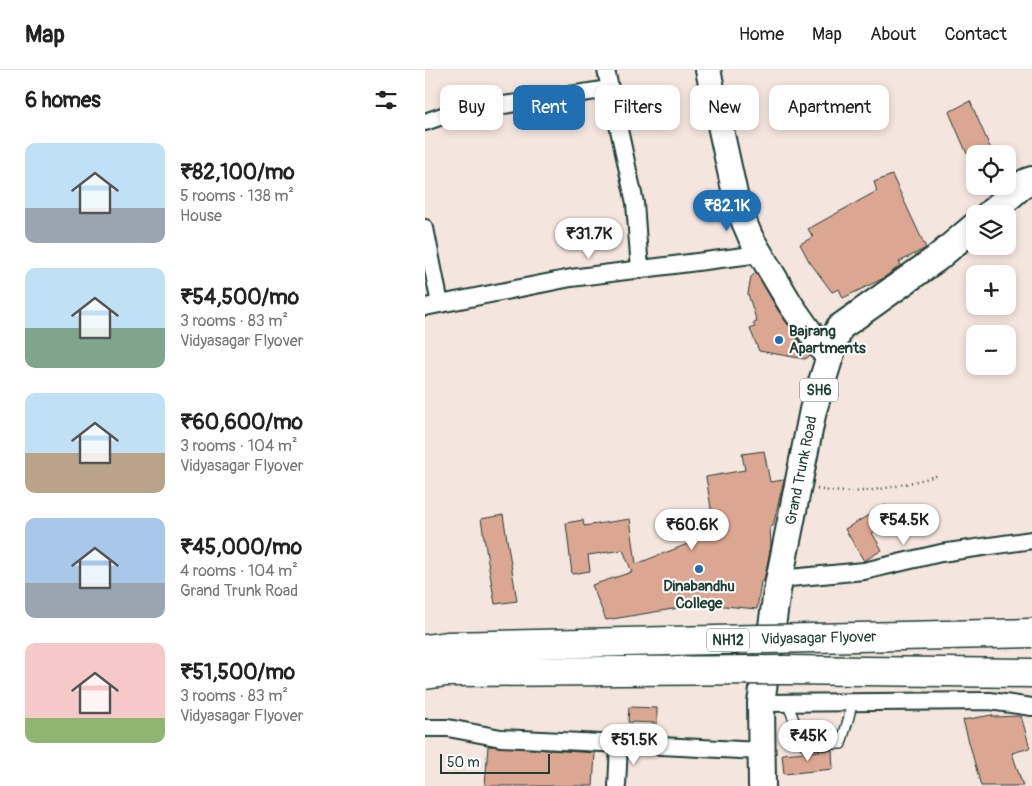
<!DOCTYPE html>
<html lang="en">
<head>
<meta charset="utf-8">
<style>
  :root { --surface:#fff; --page:#f6f6f6; --text:#222; --muted:#767676; --line:#e0e0e0; --accent:#1f6fb2 }
  body { margin:0; font-family:Pangolin,sans-serif; background:var(--page); color:var(--text); height:100vh; display:flex; flex-direction:column; font-size:19px; white-space:nowrap }
  * { box-sizing:border-box; margin:0 }
  p { font-size:16px; color:var(--muted) }
  .icon { flex:none; width:28px; height:28px; fill:none; stroke:currentColor; stroke-width:2; stroke-linecap:round; stroke-linejoin:round }
  .map { position:relative; flex:1; overflow:hidden }
  .drawer { display:flex; flex-direction:column; background:var(--surface); width:425px }
  .drawer>* { flex:none }
  .hud { position:absolute; left:15px; top:15px; width:475px; height:45px; display:flex; gap:10px }
  .controls { position:absolute; left:541px; top:75px; display:grid; gap:10px }
  .controls a { display:grid; place-items:center; width:50px; height:50px; border-radius:10px; background:var(--surface); box-shadow:0 2px 8px #0003; font-size:25px }
  .scale { position:absolute; left:15px; bottom:12px; width:110px; box-sizing:border-box; padding-left:5px; border:2px solid #1f3d34; border-top:0; font-size:14px; line-height:18px; white-space:nowrap; color:#1f3d34; -webkit-text-stroke:4px #fff; paint-order:stroke }
  .price { position:absolute; translate:-50% -42px; padding:0 11px; border-radius:18px; background:#fff; color:#222; font-size:16px; line-height:32px; filter:drop-shadow(0 1px 2px #0008) }
  .price::after { content:''; position:absolute; left:50%; top:30px; width:15px; height:11px; margin-left:-8px; background:inherit; clip-path:polygon(0 0,100% 0,50% 100%) }
  .price.on { background:var(--accent); color:#fff }
  ul { padding:0; list-style:none }
  li { display:flex; align-items:center; gap:15px; height:125px; padding:0 25px }
  li span { display:grid; place-items:center; flex:none; width:140px; height:100px; border-radius:10px; color:#555 }
  li>.icon { margin-inline-start:auto }
  span .icon { width:60px; height:60px; fill:#fffc; stroke-width:1 }
  li b { font-size:21px }
  h2 { display:flex; justify-content:space-between; align-items:center; height:60px; padding:0 25px; font-size:21px }
  .chip { padding:0 18px; border-radius:10px; background:var(--surface); box-shadow:0 2px 8px #0003; font-size:18px; line-height:45px }
  .chip.on { background:var(--accent); color:#fff }
  header { display:flex; align-items:center; gap:30px; box-sizing:border-box; height:70px; padding:0 25px; background:var(--surface); border-bottom:1px solid var(--line) }
  header strong { font-size:24px }
  nav { display:flex; gap:28px; margin-inline-start:auto; font-size:18px }
  main { display:flex; flex:1; min-height:0 }
  .map>svg:first-child { display:block }
  .building { fill:#dca792; stroke:#1f3d34 }
  .lines { fill:none; stroke-linecap:round; stroke-linejoin:round }
  .lane-casing { stroke:#1f3d34; stroke-width:12 }
  .street-casing { stroke:#1f3d34; stroke-width:20 }
  .secondary-casing { stroke:#1f3d34; stroke-width:28 }
  .primary-casing { stroke:#1f3d34; stroke-width:30 }
  .path { stroke:#1f3d34; stroke-width:2.5; stroke-dasharray:1 4; stroke-linecap:butt }
  .lane { stroke:#fff; stroke-width:9 }
  .street { stroke:#fff; stroke-width:16 }
  .secondary { stroke:#fff; stroke-width:24 }
  .primary { stroke:#fff; stroke-width:26 }
  .highway-bridge-casing { stroke:#1f3d34; stroke-width:31; stroke-linecap:butt }
  .highway-bridge { stroke:#fff; stroke-width:28 }
  .poi-dot { fill:#1f6fb2; stroke:#fff; stroke-width:2 }
  .labels { text-anchor:middle; stroke-width:4; stroke-linejoin:round; paint-order:stroke }
  .shield { fill:#fff; stroke:#627771; stroke-width:1 }
  .shield-label { font-size:14px; font-weight:bold; fill:#1f3d34 }
  .poi-label { font-size:15px; font-weight:bold; fill:#1f3d34; stroke:#fff; text-anchor:start }
  .street-label { font-size:15px; fill:#1f3d34; stroke:#fff }
</style>
</head>
<body>
<header>
<strong>Map</strong>
<nav><a>Home</a><a>Map</a><a>About</a><a>Contact</a></nav>
</header>
<main>
<section class="drawer">
<h2>6 homes<svg class="icon" aria-label="filters" viewBox="0 0 24 24"><path d="M4 7h16M4 17h16"/><circle cx="9" cy="7" r="2"/><circle cx="15" cy="17" r="2"/></svg></h2>
<ul>
<li><span style="background:linear-gradient(#bfe0f5 65%,#9aa5b1 0)"><svg class="icon" aria-label="home" viewBox="0 0 24 24"><path d="M3 11l9-7 9 7M6 9v11h12V9"/></svg></span><div><b>₹82,100/mo</b><p>5 rooms · 138 m²</p><p>House</p></div></li>
<li><span style="background:linear-gradient(#bfe0f5 60%,#7fa58c 0)"><svg class="icon" aria-label="home" viewBox="0 0 24 24"><path d="M3 11l9-7 9 7M6 9v11h12V9"/></svg></span><div><b>₹54,500/mo</b><p>3 rooms · 83 m²</p><p>Vidyasagar Flyover</p></div></li>
<li><span style="background:linear-gradient(#bfe0f5 60%,#b9a48a 0)"><svg class="icon" aria-label="home" viewBox="0 0 24 24"><path d="M3 11l9-7 9 7M6 9v11h12V9"/></svg></span><div><b>₹60,600/mo</b><p>3 rooms · 104 m²</p><p>Vidyasagar Flyover</p></div></li>
<li><span style="background:linear-gradient(#a9c7e8 65%,#9aa5b1 0)"><svg class="icon" aria-label="home" viewBox="0 0 24 24"><path d="M3 11l9-7 9 7M6 9v11h12V9"/></svg></span><div><b>₹45,000/mo</b><p>4 rooms · 104 m²</p><p>Grand Trunk Road</p></div></li>
<li><span style="background:linear-gradient(#f6c9c9 75%,#8fb573 0)"><svg class="icon" aria-label="home" viewBox="0 0 24 24"><path d="M3 11l9-7 9 7M6 9v11h12V9"/></svg></span><div><b>₹51,500/mo</b><p>3 rooms · 83 m²</p><p>Vidyasagar Flyover</p></div></li>
</ul>
</section>
<div class="map">
<svg width="607" height="716" viewBox="0 0 607 716">
  <rect width="100%" height="100%" fill="#f4e5de"/>
  <filter id="ink" filterUnits="userSpaceOnUse"><feTurbulence type="fractalNoise" baseFrequency=".02" numOctaves="2"/><feDisplacementMap in="SourceGraphic" scale="10" xChannelSelector="R" yChannelSelector="G"/><feConvolveMatrix kernelMatrix="1 2 1 2 8 2 1 2 1" color-interpolation-filters="sRGB"/></filter>
  <g filter="url(#ink)">
    <!-- building -->
    <g class="building">
      <polygon points="545,31 568,84 542,84 524,42"/>
      <polygon points="467,105 501,178 474,192 476,195 457,209 418,228 414,219 407,222 384,191 375,174 388,167 383,159 452,121 449,112"/>
      <polygon points="331,202 354,242 385,286 380,289 334,281 325,259 330,257 328,253 332,252 323,224 326,207"/>
      <polygon points="339,381 345,412 359,410 348,456 345,457 346,476 339,510 336,512 332,539 278,534 181,550 167,515 207,502 198,480 163,485 165,501 147,504 141,453 158,450 159,456 205,449 211,494 268,472 260,450 287,444 281,407 320,400 317,384"/>
      <polygon points="461,435 470,450 447,463 457,480 439,491 420,459"/>
      <polygon points="78,445 92,531 70,534 56,449"/>
      <polygon points="204,637 232,638 232,653 203,652"/>
      <polygon points="567,645 568,647 596,646 605,678 587,683 598,716 556,716 538,650"/>
      <polygon points="63,676 170,683 168,716 60,716"/>
      <polygon points="407,680 408,699 359,704 357,684"/>
    </g>
    <g class="lines">
      <defs>
        <path id="lane" d="M 362,633 L 379,674 L 416,674 C 420,659 425,647 427,632"/>
        <g id="street">
          <polyline points="181,0 210,133 215,200"/>
          <polyline points="0,52 26,43 184,19"/>
          <polyline points="0,158 15,234"/>
          <polyline points="0,237 146,208 335,184"/>
          <polyline points="354,509 439,501 516,483 607,470"/>
          <polyline points="336,633 565,631 607,637"/>
          <polyline points="0,658 23,658 76,668 335,681"/>
          <polyline points="192,716 194,675"/>
        </g>
        <polyline id="secondary" points="283,0 313,138 326,168 366,235 404,289"/>
        <g id="primary">
          <polyline points="564,144 601,112 607,110"/>
          <path id="s1" d="M 337,716 L 336,633 L 352,521 L 388,340 L 414,258 L 511,189 L 550,156"/>
        </g>
      </defs>
      <!-- lane casing -->
      <use href="#lane" class="lane-casing"/>
      <!-- street casing -->
      <use href="#street" class="street-casing"/>
      <!-- secondary casing -->
      <use href="#secondary" class="secondary-casing"/>
      <!-- primary casing -->
      <use href="#primary" class="primary-casing"/>
      <!-- path -->
      <path class="path" d="M 392,419 C 434,427 474,416 515,405"/>
      <!-- lane -->
      <use href="#lane" class="lane"/>
      <!-- street -->
      <use href="#street" class="street"/>
      <!-- secondary -->
      <use href="#secondary" class="secondary"/>
      <!-- primary -->
      <use href="#primary" class="primary"/>
      <defs>
        <g id="highway-bridge">
          <path id="s2" d="M 0,579 L 22,576 L 607,563"/>
          <polyline points="0,605 21,602 360,600 607,603"/>
        </g>
      </defs>
      <!-- highway-bridge casing -->
      <use href="#highway-bridge" class="highway-bridge-casing"/>
      <!-- highway-bridge -->
      <use href="#highway-bridge" class="highway-bridge"/>
    </g>
  </g>
  <!-- markers -->
  <g class="poi-dot">
    <circle cx="354" cy="270" r="5"/>
    <circle cx="274" cy="499" r="5"/>
  </g>
  <g class="labels">
    <!-- shield labels -->
    <g class="shield">
      <rect x="375" y="308.5" width="38" height="23" rx="4"/>
      <rect x="282" y="558.5" width="42" height="23" rx="4"/>
    </g>
    <g class="shield-label">
      <text x="394" y="325">SH6</text>
      <text x="303" y="575">NH12</text>
    </g>
    <!-- poi labels -->
    <g class="poi-label">
      <text x="364" y="266">Bajrang<tspan x="364" dy="17">Apartments</tspan></text>
      <text x="274" y="521" text-anchor="middle">Dinabandhu<tspan x="274" dy="17">College</tspan></text>
    </g>
    <!-- street labels -->
    <g class="street-label">
      <text dy="5" stroke="none"><textPath href="#s1" startOffset="319">Grand Trunk Road</textPath></text>
      <text dy="5" stroke="none"><textPath href="#s2" startOffset="394">Vidyasagar Flyover</textPath></text>
    </g>
  </g>
</svg>
<div class="controls">
<a><svg class="icon" aria-label="locate" viewBox="0 0 24 24"><circle cx="12" cy="12" r="6"/><path d="M12 2v4M12 18v4M2 12h4M18 12h4"/></svg></a>
<a><svg class="icon" aria-label="layers" viewBox="0 0 24 24"><path d="M12 4l9 5-9 5-9-5zM3 14l9 5 9-5"/></svg></a>
<a>+</a>
<a>−</a>
</div>
<div class="scale">50 m</div>
<b class="price on" style="left:302px;top:162px">₹82.1K</b>
<b class="price" style="left:164px;top:190px">₹31.7K</b>
<b class="price" style="left:479px;top:476px">₹54.5K</b>
<b class="price" style="left:267px;top:481px">₹60.6K</b>
<b class="price" style="left:383px;top:692px">₹45K</b>
<b class="price" style="left:209px;top:696px">₹51.5K</b>
<div class="hud">
<a class="chip">Buy</a>
<a class="chip on">Rent</a>
<a class="chip">Filters</a>
<a class="chip">New</a>
<a class="chip">Apartment</a>
</div>
</div>
</main>
</body>
</html>
